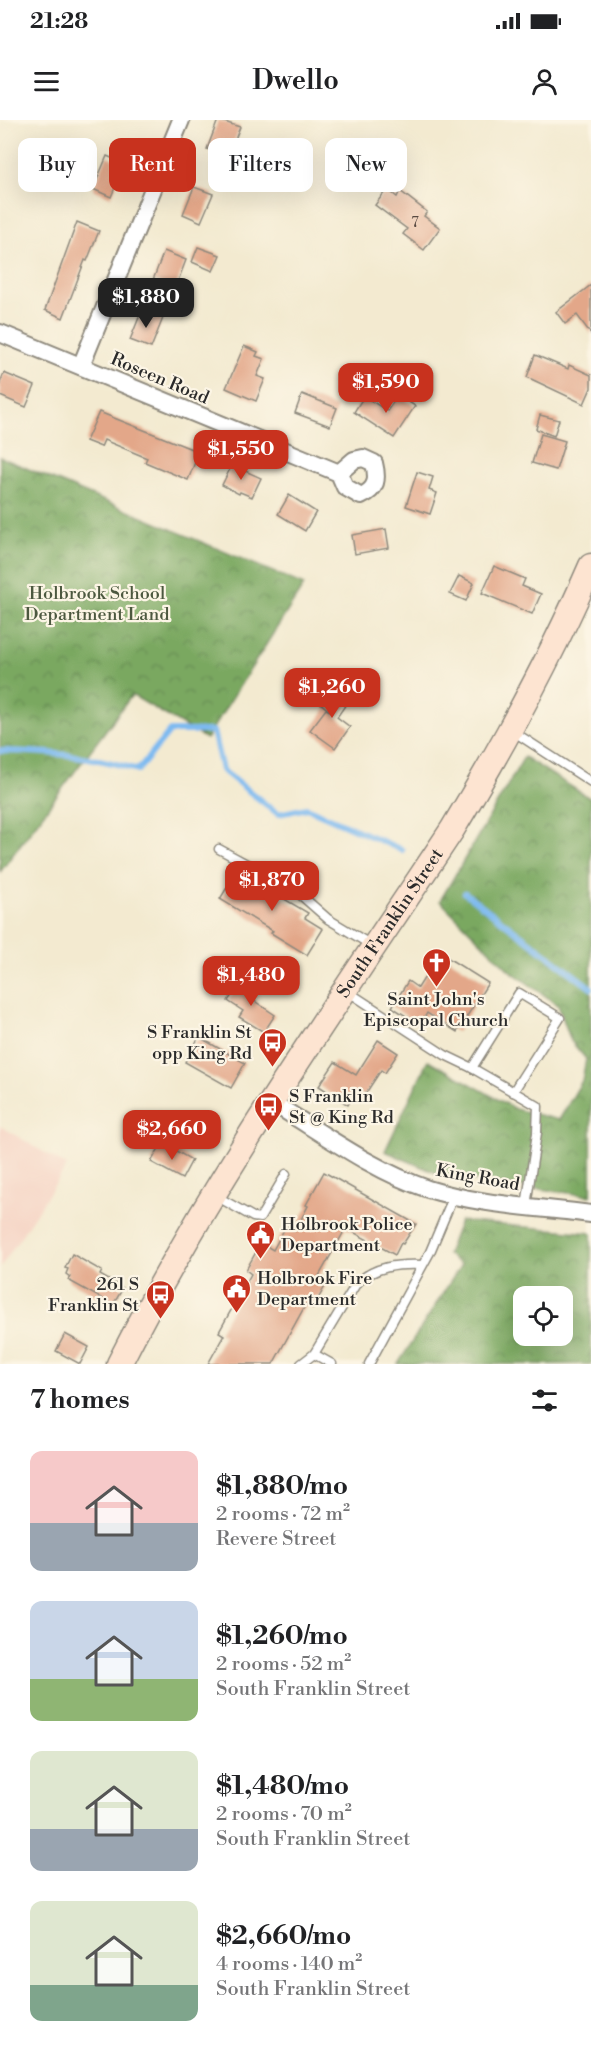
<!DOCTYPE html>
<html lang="en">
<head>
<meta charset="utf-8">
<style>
  :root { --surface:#fff; --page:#f6f6f6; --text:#202124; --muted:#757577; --accent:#c8321e }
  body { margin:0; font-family:"Libre Bodoni",serif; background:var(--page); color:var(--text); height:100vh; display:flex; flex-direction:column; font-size:22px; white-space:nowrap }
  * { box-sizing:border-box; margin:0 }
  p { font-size:20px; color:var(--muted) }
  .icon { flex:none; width:33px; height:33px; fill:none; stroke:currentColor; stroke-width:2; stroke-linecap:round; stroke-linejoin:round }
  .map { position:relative; height:1244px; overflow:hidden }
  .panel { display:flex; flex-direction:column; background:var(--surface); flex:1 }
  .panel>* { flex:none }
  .hud { position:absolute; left:18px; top:18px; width:555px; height:54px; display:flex; gap:12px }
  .fabs { position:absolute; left:513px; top:1166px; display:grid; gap:12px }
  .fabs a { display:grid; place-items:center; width:60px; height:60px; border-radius:12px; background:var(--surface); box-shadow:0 6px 24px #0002; font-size:30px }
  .price { position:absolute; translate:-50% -51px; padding:0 14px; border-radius:12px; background:var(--accent); color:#fff; font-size:20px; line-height:39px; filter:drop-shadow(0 2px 3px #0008) }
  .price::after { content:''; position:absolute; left:50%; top:36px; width:18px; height:14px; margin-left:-9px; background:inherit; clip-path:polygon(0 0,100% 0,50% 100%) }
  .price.active { background:#222; color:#fff }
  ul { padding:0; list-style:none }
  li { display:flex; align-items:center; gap:18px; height:150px; padding:0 30px }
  li span { display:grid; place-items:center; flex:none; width:168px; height:120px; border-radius:12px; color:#555 }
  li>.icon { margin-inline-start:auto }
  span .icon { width:72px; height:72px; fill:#fffc; stroke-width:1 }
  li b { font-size:26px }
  h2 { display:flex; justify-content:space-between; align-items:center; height:72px; padding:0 30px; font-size:26px }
  .tag { padding:0 21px; border-radius:12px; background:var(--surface); box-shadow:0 6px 24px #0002; font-size:21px; line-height:54px }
  .tag.active { background:var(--accent); color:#fff }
  .status { display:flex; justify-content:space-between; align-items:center; height:42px; padding:0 30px; background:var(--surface); direction:ltr }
  .status svg { height:16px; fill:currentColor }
  header { display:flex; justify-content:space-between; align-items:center; height:78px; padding:0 30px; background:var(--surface); font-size:27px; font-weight:600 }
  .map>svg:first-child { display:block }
  .built { fill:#f5d2c2 }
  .forest { fill:url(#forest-crowns); stroke:#526a46; stroke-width:1.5; fill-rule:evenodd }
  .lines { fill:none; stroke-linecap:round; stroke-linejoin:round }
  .stream { stroke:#7dbaf0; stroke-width:6 }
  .building { fill:#e3a789 }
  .lane-casing { stroke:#8f8a7e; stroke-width:11 }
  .street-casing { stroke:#8f8a7e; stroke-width:20 }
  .secondary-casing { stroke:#8f8a7e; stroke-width:27 }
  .lane { stroke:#fff; stroke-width:8 }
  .street { stroke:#fff; stroke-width:16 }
  .secondary { stroke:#fde4d1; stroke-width:24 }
  .labels { text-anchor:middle; stroke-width:4.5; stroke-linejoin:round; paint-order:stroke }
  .number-label { font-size:15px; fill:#594a42 }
  .street-label { font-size:18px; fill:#2b2b2b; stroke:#fcf5e5 }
  .park-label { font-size:18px; fill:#4c583f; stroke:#fcf5e5 }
  .poi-label { font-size:18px; fill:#2b2b2b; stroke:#fcf5e5; text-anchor:start }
</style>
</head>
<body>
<div class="status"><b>21:28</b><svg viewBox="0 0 49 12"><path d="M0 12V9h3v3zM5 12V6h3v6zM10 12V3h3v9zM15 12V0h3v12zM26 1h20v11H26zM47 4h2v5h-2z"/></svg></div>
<header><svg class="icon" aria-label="menu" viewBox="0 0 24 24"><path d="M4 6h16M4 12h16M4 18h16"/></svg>Dwello<svg class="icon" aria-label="person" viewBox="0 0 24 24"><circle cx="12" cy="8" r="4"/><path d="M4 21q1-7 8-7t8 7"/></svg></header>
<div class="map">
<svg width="591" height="1244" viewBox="0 0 591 1244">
  <defs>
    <pattern id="forest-crowns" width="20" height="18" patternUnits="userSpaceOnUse" patternTransform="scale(1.5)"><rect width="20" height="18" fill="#7aa861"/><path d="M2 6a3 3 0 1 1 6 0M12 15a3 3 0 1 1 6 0" fill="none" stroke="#648950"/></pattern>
  </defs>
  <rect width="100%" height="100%" fill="#fcf5e5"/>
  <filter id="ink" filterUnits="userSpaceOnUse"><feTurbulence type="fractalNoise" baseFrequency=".0167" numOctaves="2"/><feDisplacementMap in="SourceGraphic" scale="12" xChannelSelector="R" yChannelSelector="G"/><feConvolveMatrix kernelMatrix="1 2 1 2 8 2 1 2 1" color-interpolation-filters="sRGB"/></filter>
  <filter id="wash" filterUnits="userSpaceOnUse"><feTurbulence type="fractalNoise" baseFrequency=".008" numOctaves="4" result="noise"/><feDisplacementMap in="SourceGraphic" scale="24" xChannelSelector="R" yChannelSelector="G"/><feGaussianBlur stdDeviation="1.35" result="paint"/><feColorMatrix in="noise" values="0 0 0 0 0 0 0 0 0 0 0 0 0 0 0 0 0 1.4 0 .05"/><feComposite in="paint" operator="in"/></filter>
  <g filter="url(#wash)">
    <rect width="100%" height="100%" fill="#f3ead0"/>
    <!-- built -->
    <polygon class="built" points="0,1006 67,1046 0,1148"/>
    <!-- forest -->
    <g class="forest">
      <polygon points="0,337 304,465 206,619 132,575 0,752"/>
      <polygon points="524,637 591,679 591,1076 443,1056 385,1031 428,940 515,989 559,1000 582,961 586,939 571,921 558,885 509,850 440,781"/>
      <path d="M 460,1101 L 591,1113 L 591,1244 L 398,1244 L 461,1145 L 447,1134 ZM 524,1176 L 562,1176 L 562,1215 L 524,1215 Z"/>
    </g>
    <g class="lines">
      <!-- stream -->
      <g class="stream">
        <path d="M 0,631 C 50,632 90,635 138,650 L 170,611 L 213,611 L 222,650 L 278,694 L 307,688 L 402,730"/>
        <polyline points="465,773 591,868"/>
      </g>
    </g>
    <g id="blocks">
      <!-- building -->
      <g class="building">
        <polygon points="218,0 240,7 228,37 207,29"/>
        <polygon points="107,36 125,44 111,77 93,69"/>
        <polygon points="194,67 213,74 201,102 183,94"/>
        <polygon points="387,69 397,77 400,71 427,92 424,96 440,108 424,130 403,114 407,109 375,85"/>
        <polygon points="77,102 99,111 87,141 85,140 63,198 45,190"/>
        <polygon points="198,127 220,135 213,151 192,142"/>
        <polygon points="164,131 186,140 175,169 153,160"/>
        <polygon points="591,165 591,214 577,195 565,204 556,192"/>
        <polygon points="142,190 163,198 151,228 130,220"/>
        <polygon points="244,226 258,232 256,236 264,239 257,256 265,259 256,281 226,268"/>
        <polygon points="535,235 568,249 569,245 591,255 591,268 584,284 527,257"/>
        <polygon points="4,253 35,266 26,287 0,276 0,263"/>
        <polygon points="302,274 337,288 330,306 295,293"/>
        <polygon points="398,275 415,286 394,318 354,292 364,276 387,291"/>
        <polygon points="99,292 199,332 188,360 145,342 147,338 104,320 101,327 86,321"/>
        <polygon points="540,295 559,300 554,316 536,309"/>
        <polygon points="541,314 565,321 556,350 532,343"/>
        <polygon points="232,345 261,358 252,377 240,372 239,374 222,365"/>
        <polygon points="417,352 433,357 429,370 437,373 430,394 406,386"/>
        <polygon points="289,375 316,392 305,411 278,394"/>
        <polygon points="386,409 389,428 355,434 352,415"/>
        <polygon points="494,446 525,459 522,466 541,474 532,494 482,473"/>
        <polygon points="459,456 474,463 466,481 450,474"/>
        <polygon points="332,567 349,580 337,597 350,607 335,628 310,610 326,589 330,591 320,583"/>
        <polygon points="237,751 308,793 305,798 323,809 307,835 271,813 273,811 220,779"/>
        <polygon points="440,833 488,863 457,912 427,893 420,905 392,887 408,861 418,868"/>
        <polygon points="242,860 259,871 253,880 275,895 264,912 239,897 243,891 228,881"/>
        <polygon points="199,917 245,943 231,968 185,942"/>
        <polygon points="378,920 398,933 385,953 381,950 364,976 356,971 348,985 319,966 335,942 356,955"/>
        <polygon points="162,1023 192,1040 182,1059 151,1042"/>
        <polygon points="324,1052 416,1104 403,1124 401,1123 395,1135 346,1108 319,1156 328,1161 313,1188 306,1184 273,1244 208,1244 224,1215 219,1212 251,1154 246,1150 261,1123 273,1130 286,1106 295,1111 308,1086 306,1085"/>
        <polygon points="72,1134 102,1151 100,1155 123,1168 113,1185 68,1160 70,1157 66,1154 68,1149 65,1148"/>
        <polygon points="65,1214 89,1227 80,1244 56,1231"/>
      </g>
    </g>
  </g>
  <g filter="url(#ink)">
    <use href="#blocks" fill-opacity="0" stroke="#8f8a7e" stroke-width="1.5"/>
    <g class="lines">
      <defs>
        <g id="lane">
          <polyline points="511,610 591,662"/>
          <polyline points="219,729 295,770 328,799 373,826"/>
          <polyline points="347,871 445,935 472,948 538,986 537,1013 526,1086"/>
          <polyline points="472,948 519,873 560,898 513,972"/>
          <polyline points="216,1076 253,1097 260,1098 286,1054"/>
          <polyline points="314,1234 332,1244"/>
          <path d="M 301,1244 L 314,1234 L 356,1164 C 374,1146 398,1144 422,1145"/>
          <polyline points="369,1244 430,1132 454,1075"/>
        </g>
        <g id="street">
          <path d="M 0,213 L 339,353 L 345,367 L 361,376 C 377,369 378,359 374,343 L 363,338 L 354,340 L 339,353"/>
          <polyline points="81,246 181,0"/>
          <path d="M 271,982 C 321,1012 373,1051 428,1069 C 479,1085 537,1087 591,1094"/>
        </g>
        <g id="secondary">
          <path id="s1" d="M 119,1244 C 214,1056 336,885 452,710 C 504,624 551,538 591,446"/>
        </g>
      </defs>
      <!-- lane casing -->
      <use href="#lane" class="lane-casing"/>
      <!-- street casing -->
      <use href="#street" class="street-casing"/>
      <!-- secondary casing -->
      <use href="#secondary" class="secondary-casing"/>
      <!-- lane -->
      <use href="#lane" class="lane"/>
      <!-- street -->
      <use href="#street" class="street"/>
      <!-- secondary -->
      <use href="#secondary" class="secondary"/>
    </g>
  </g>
  <!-- icons -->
  <defs>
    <symbol id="church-pin" viewBox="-11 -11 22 30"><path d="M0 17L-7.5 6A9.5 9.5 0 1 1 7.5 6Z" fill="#c8321e" stroke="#fcf5e5"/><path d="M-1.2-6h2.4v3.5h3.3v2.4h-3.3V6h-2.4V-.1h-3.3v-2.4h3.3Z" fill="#fff"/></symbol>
    <symbol id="bus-pin" viewBox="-11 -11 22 30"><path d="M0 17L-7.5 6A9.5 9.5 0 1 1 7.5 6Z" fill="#c8321e" stroke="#fcf5e5"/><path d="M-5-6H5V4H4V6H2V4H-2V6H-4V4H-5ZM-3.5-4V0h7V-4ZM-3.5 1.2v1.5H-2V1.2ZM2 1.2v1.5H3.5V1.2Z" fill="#fff"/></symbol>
    <symbol id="civic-pin" viewBox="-11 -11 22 30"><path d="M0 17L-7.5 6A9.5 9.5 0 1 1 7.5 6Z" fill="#c8321e" stroke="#fcf5e5"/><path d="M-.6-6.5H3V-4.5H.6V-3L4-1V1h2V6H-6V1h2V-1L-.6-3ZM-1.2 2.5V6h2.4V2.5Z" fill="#fff"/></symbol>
  </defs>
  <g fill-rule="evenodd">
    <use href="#church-pin" x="420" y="826" width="33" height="45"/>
    <use href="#bus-pin" x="256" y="906" width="33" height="45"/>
    <use href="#bus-pin" x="252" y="970" width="33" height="45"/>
    <use href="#civic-pin" x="244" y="1098" width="33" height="45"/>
    <use href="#civic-pin" x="220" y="1152" width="33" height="45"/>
    <use href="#bus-pin" x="144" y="1158" width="33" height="45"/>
  </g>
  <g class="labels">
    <!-- number labels -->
    <g class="number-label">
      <text x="415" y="107">7</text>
    </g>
    <!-- street labels -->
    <g class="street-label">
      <text transform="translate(160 258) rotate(23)" y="6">Roseen Road</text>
      <text dy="6" stroke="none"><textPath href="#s1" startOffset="518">South Franklin Street</textPath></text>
      <text transform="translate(478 1057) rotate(10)" y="6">King Road</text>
    </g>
    <!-- park labels -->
    <g class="park-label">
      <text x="97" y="479">Holbrook School<tspan x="97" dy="21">Department Land</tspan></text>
    </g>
    <!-- poi labels -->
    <g class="poi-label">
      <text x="436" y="885" text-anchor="middle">Saint John's<tspan x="436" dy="21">Episcopal Church</tspan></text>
      <text x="252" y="918" text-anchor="end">S Franklin St<tspan x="252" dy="21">opp King Rd</tspan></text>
      <text x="289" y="982">S Franklin<tspan x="289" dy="21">St @ King Rd</tspan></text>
      <text x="281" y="1110">Holbrook Police<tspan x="281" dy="21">Department</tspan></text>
      <text x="257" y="1164">Holbrook Fire<tspan x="257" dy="21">Department</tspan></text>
      <text x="139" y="1170" text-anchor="end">261 S<tspan x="139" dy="21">Franklin St</tspan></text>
    </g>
  </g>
</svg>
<div class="fabs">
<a><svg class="icon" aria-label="locate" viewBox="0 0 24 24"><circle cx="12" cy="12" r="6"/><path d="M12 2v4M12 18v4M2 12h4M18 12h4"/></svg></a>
</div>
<b class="price active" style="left:146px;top:209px">$1,880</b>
<b class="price" style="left:386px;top:294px">$1,590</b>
<b class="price" style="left:241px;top:361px">$1,550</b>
<b class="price" style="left:332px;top:599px">$1,260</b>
<b class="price" style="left:272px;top:792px">$1,870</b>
<b class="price" style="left:251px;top:887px">$1,480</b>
<b class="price" style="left:172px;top:1041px">$2,660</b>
<div class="hud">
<a class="tag">Buy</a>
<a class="tag active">Rent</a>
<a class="tag">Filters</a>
<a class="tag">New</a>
</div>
</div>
<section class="panel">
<h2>7 homes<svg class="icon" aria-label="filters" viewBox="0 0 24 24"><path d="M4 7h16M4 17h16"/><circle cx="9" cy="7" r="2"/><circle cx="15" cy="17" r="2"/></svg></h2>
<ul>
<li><span style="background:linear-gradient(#f6c9c9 60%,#9aa5b1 0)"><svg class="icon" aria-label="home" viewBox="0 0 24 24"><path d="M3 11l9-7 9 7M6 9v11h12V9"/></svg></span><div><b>$1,880/mo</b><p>2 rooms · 72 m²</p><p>Revere Street</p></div></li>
<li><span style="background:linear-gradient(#c9d6e8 65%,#8fb573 0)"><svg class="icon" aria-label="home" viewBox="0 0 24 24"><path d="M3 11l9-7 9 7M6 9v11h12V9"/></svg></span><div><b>$1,260/mo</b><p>2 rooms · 52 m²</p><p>South Franklin Street</p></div></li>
<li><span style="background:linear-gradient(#dfe7d0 65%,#9aa5b1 0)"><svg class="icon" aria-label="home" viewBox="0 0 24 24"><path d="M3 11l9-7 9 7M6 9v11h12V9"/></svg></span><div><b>$1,480/mo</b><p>2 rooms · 70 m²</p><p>South Franklin Street</p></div></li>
<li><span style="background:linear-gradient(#dfe7d0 70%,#7fa58c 0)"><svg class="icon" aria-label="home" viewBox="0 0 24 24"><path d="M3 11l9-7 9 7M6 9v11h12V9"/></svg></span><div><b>$2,660/mo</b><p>4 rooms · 140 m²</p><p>South Franklin Street</p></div></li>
</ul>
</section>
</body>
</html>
